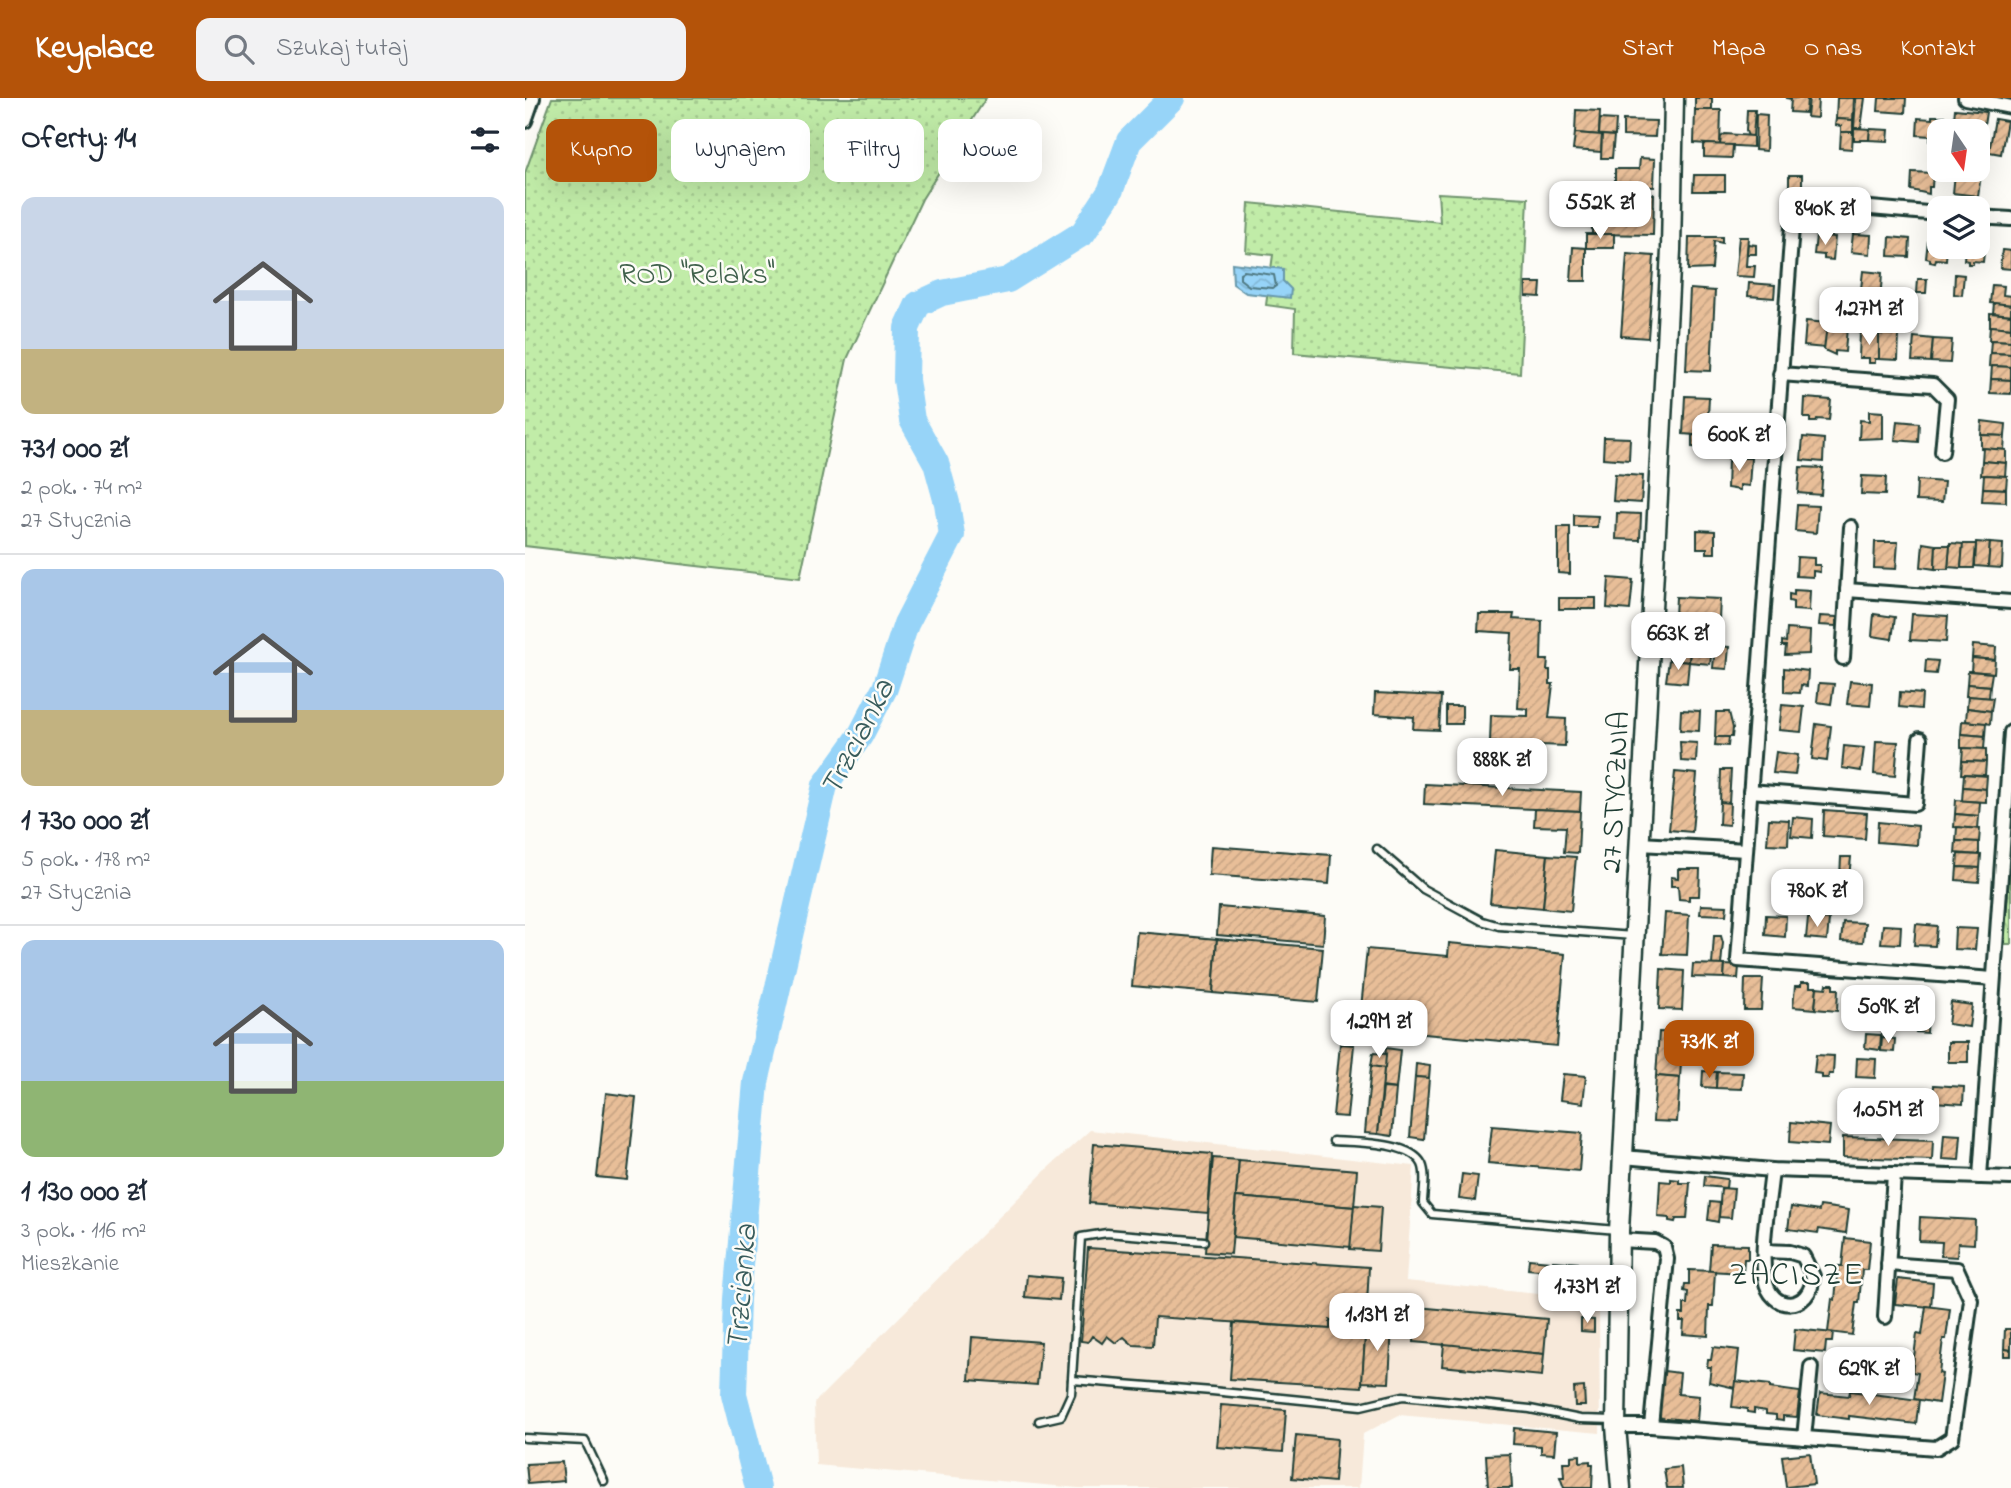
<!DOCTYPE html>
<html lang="pl">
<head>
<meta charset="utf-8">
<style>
  :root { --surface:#fff; --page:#f2f2f3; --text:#1f2937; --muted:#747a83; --line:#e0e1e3; --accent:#b45309 }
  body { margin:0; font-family:"Indie Flower",sans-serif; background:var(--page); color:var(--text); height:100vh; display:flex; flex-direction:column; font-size:26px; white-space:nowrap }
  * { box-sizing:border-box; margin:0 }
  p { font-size:23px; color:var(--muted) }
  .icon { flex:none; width:38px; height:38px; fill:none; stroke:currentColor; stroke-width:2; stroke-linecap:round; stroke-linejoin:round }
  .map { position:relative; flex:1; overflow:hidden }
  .panel { display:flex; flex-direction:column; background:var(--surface); width:525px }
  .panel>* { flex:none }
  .guide { position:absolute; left:21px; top:21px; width:665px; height:63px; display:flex; gap:14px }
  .needle { width:46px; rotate:167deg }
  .fabs { position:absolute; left:1402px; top:21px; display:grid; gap:14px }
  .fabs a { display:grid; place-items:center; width:63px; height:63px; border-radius:14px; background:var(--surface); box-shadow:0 7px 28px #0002; font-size:35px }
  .price { position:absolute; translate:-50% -60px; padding:0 16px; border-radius:14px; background:#fff; color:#222; font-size:23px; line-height:46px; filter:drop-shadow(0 2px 4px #0008) }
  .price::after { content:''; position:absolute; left:50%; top:42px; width:21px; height:16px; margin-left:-10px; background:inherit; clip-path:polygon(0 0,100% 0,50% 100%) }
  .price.selected { background:var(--accent); color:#fff }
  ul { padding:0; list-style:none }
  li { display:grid; align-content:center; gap:14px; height:371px; padding:0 21px }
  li+li { border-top:2px solid var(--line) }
  li span { display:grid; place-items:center; height:217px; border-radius:14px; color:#555 }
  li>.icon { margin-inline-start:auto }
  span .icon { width:126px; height:126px; fill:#fffc; stroke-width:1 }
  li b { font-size:30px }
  h2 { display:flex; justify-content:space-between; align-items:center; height:84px; padding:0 21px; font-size:30px }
  .pill { padding:0 24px; border-radius:14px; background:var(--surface); box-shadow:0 7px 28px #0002; font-size:24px; line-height:63px }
  .pill.selected { background:var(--accent); color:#fff }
  header { display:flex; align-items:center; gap:42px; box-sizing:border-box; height:98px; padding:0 35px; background:var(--accent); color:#fff }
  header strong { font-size:33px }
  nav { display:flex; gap:38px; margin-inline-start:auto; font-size:24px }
  .search { width:490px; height:63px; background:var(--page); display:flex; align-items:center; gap:18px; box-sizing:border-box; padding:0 24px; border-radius:14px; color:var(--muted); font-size:26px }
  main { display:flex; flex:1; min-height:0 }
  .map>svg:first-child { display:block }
  .built { fill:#f7e9da }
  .forest { fill:url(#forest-crowns); stroke:#70946e; stroke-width:2 }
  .garden { fill:url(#garden-dots); stroke:#70946e; stroke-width:2 }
  .water { fill:url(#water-waves); stroke:#6798aa; stroke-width:2 }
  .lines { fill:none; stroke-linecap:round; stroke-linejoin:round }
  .shore { stroke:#4f7982; stroke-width:2 }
  .river { stroke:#97d4f8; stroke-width:26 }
  .building { fill:url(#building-hatch); stroke:#1f3d34; stroke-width:2 }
  .service-casing { stroke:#1f3d34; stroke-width:11 }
  .minor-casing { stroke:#1f3d34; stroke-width:18 }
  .secondary-casing { stroke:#1f3d34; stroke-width:23 }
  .service { stroke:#fdfcf7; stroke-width:6 }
  .minor { stroke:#fdfcf7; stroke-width:12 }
  .secondary { stroke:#fdfcf7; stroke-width:18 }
  .labels { text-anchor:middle; stroke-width:5; stroke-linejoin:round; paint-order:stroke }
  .park-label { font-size:30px; fill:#3f604b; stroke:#fdfcf7 }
  .street-label { font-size:30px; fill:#1f3d34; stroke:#fdfcf7 }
  .water-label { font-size:32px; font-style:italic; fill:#375b5b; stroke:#fdfcf7 }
  .neighbourhood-label { font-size:32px; letter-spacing:2px; fill:#1f3d34; stroke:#fdfcf7 }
</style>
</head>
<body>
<header>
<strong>Keyplace</strong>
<div class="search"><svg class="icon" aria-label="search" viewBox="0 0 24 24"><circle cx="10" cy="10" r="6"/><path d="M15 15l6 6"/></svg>Szukaj tutaj</div>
<nav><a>Start</a><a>Mapa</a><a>O nas</a><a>Kontakt</a></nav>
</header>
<main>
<section class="panel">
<h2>Oferty: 14<svg class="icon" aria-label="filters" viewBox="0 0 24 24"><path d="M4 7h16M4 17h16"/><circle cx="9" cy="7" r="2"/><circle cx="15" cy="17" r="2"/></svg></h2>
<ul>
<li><span style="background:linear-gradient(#c9d6e8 70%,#c2b280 0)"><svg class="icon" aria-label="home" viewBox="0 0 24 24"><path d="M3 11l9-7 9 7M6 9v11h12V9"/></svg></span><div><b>731 000 zł</b><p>2 pok. · 74 m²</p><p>27 Stycznia</p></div></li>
<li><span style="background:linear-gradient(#a9c7e8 65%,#c2b280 0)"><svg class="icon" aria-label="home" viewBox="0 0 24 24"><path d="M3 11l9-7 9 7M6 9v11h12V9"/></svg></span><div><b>1 730 000 zł</b><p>5 pok. · 178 m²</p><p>27 Stycznia</p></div></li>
<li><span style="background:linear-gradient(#a9c7e8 65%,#8fb573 0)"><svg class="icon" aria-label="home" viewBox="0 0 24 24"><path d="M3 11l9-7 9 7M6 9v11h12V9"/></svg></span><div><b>1 130 000 zł</b><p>3 pok. · 116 m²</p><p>Mieszkanie</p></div></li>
</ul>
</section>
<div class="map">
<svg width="1486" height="1390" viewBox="0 0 1486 1390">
  <defs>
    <pattern id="forest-crowns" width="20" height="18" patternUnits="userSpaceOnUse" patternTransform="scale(1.75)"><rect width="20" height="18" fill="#c1eca8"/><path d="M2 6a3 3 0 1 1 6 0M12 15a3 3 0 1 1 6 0" fill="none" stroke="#a5cb91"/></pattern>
    <pattern id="garden-dots" width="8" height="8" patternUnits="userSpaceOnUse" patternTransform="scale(1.75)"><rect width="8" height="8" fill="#c1eca8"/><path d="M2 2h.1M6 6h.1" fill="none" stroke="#a5cb91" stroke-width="1.8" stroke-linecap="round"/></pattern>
    <pattern id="water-waves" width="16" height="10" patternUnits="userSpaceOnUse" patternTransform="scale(1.75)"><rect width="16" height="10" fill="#97d4f8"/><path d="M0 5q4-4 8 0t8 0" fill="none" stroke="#82b7d5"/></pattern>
    <pattern id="building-hatch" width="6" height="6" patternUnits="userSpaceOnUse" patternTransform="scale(1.75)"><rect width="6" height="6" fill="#e8be98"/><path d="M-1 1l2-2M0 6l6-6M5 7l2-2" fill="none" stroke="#c7a484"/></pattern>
  </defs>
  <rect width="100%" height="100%" fill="#fdfcf7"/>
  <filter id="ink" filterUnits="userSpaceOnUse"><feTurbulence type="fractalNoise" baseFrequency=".0143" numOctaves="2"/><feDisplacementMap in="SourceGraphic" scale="14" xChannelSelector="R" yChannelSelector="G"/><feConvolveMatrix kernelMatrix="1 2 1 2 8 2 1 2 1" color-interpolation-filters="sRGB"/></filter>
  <g filter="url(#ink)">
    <!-- built -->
    <polygon class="built" points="565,1032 889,1068 881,1183 1074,1202 1075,1335 874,1317 838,1336 834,1390 554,1390 291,1367 289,1305 523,1070"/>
    <!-- forest -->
    <polygon class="forest" points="1486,753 1486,846 1479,846"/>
    <!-- garden -->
    <g class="garden">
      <polygon points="27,0 461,0 397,101 322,261 275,480 0,448 0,75"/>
      <polygon points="913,95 1003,100 995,275 769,255 770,211 741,207 748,157 721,154 724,105 915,124"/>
    </g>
    <!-- water -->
    <polygon class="water" points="707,165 758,171 758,183 766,191 765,200 721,195 708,186"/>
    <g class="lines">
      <!-- shore -->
      <polygon class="shore" points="719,173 749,177 751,188 748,190 724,188 715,181 715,175"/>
      <!-- river -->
      <polyline class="river" points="233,1390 209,1296 212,1201 231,984 300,687 335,638 360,590 381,526 427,437 422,405 411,365 387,322 381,282 382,230 393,206 417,195 483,182 558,135 585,94 604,43 647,0"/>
    </g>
    <!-- building -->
    <g class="building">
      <rect x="1170" y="0" width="17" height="12"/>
      <polygon points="1261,0 1282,0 1281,15 1265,14 1266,1"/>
      <polygon points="1284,0 1293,0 1292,20 1282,19"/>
      <polygon points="1312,0 1329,0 1328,22 1311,21"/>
      <polygon points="1331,0 1340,0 1336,30 1329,30"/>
      <polygon points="1354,0 1381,0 1380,15 1353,13"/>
      <polygon points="1430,11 1461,14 1458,35 1428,31"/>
      <polygon points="1051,12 1075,13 1074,37 1050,35"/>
      <polygon points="1170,12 1196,12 1195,47 1169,45"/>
      <polygon points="1222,12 1230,12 1228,38 1223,38 1221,33"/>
      <polygon points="1231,16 1242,17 1241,53 1230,52"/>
      <polygon points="1407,18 1420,18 1419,33 1414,33 1411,43 1405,43 1405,38 1392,37 1393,20 1407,21"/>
      <polygon points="1075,21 1091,22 1090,38 1074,37"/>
      <polygon points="1311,21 1328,22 1328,34 1316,34 1316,28 1310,27"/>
      <polygon points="1470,21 1482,23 1476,56 1464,54"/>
      <polygon points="1098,22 1131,23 1130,39 1098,38"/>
      <polygon points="1329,30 1345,31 1344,42 1329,42"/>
      <polygon points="1345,31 1364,32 1363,43 1344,42"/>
      <polygon points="1316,34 1328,34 1327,51 1315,50"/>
      <polygon points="1050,35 1077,37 1076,54 1048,52"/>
      <polygon points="1200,36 1228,38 1228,49 1195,47 1196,39"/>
      <polygon points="1077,37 1089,38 1087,60 1076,60"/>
      <polygon points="1179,46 1208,47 1207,60 1179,59"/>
      <polygon points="1115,60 1130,61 1129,89 1090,87 1090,71 1114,71"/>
      <polygon points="1452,69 1457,70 1453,98 1428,95 1430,75 1442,76 1443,72 1452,72"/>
      <polygon points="1387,74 1408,75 1407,89 1404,89 1404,96 1386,92"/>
      <polygon points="1169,77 1200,77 1200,93 1168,93"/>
      <rect x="1264" y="77" width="13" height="13"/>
      <polygon points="1038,87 1092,89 1091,98 1038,96"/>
      <polygon points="1102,95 1129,96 1128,137 1067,136 1067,123 1101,125"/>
      <rect x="1061" y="136" width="28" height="14"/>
      <polygon points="1328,136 1346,137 1345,156 1326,154"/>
      <polygon points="1291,138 1310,139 1308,162 1299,161 1299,157 1289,156"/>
      <polygon points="1164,139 1197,139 1197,145 1189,143 1187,171 1163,172"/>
      <polygon points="1214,139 1223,139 1221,168 1230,168 1229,179 1210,178"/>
      <polygon points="1365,139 1385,141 1384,159 1364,158"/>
      <polygon points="1403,142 1414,142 1414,149 1422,149 1421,162 1411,161 1410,165 1405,164 1405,161 1401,160"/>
      <polygon points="1452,145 1460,145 1458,164 1448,163 1448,166 1443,166 1443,163 1439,162 1440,149 1452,149"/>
      <polygon points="1223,146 1231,147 1231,156 1222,156"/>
      <polygon points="1048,149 1061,150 1061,183 1046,183"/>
      <polygon points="1477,152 1486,153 1486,171 1475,170"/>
      <polygon points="1102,156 1129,158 1123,240 1096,238"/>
      <polygon points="1338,173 1357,175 1356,192 1336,191"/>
      <polygon points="1430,176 1439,177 1437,197 1429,196"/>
      <polygon points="1393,181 1402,181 1401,195 1392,195"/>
      <polygon points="1001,185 1016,185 1015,199 1001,198"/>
      <polygon points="1224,185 1250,187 1249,200 1223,198"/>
      <polygon points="1467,187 1479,188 1478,197 1486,198 1486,207 1465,205"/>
      <polygon points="1165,191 1190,193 1186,273 1161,272"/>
      <polygon points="1469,205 1486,207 1486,217 1468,215"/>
      <polygon points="1465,215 1486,217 1486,230 1465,228"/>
      <polygon points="1281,223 1302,225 1300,250 1279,248"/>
      <polygon points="1302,227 1322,229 1320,254 1310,253 1310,257 1299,252"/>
      <polygon points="1465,228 1486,230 1486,243 1464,242"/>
      <polygon points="1335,235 1354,236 1354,261 1350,261 1350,265 1344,265 1344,260 1334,260"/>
      <polygon points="1354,236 1374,237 1373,262 1354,261"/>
      <polygon points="1389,239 1408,241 1406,264 1387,263"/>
      <polygon points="1408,241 1427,242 1425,265 1406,264"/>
      <polygon points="1466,242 1486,243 1486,256 1465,255"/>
      <polygon points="1465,255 1486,256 1486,269 1464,268"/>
      <polygon points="1467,268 1486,269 1486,282 1466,281"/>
      <polygon points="1466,281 1486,282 1486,296 1465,295"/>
      <polygon points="1160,298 1184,299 1182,338 1158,336"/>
      <polygon points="1280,300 1306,302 1304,322 1292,321 1291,324 1285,324 1285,320 1279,320"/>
      <polygon points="1344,313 1358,314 1358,340 1334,341 1335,322 1344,323"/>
      <polygon points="1372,323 1394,325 1393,344 1370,342"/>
      <polygon points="1457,323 1481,326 1480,338 1456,337"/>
      <polygon points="1167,337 1187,338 1186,350 1167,349"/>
      <polygon points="1456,337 1480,338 1479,352 1456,350"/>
      <polygon points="1079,339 1105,340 1104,362 1078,360"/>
      <polygon points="1278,339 1299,341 1298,364 1276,362"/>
      <polygon points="1458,350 1481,352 1481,365 1457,363"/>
      <polygon points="1218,360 1226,360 1224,388 1215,387 1215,392 1202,390 1203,363"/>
      <polygon points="1457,363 1481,365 1480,378 1456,377"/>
      <polygon points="1275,369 1298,370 1296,397 1273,395"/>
      <polygon points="1090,376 1118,378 1116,405 1088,403"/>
      <polygon points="1459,377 1482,378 1481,391 1458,390"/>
      <polygon points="1337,378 1361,379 1360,397 1336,396"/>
      <polygon points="1392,382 1419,384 1417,404 1391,403"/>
      <polygon points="1458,390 1481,391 1481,404 1457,403"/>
      <polygon points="1272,407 1293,408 1291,435 1270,433"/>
      <polygon points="1092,415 1116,416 1115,442 1091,441"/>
      <polygon points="1049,417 1073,418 1072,429 1049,429"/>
      <polygon points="1033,429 1045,429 1045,476 1033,475"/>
      <polygon points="1172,432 1190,433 1190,455 1182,455 1182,450 1172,450"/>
      <polygon points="1350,444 1373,444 1371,471 1349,470"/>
      <polygon points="1451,444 1465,445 1463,469 1450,468"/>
      <polygon points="1398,445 1411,447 1410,471 1396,469"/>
      <polygon points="1425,445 1438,446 1436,470 1423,469"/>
      <polygon points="1465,445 1478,446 1477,470 1463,469"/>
      <polygon points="1438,446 1451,446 1449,470 1436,470"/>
      <polygon points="1411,447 1425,447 1423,471 1410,471"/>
      <polygon points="1272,459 1289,460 1289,467 1295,467 1295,474 1288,473 1288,479 1271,478"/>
      <polygon points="1084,480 1108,482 1105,512 1082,510"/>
      <polygon points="1269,492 1285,493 1284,513 1268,512 1268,504 1264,503 1264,496 1269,497"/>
      <polygon points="1151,499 1195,501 1194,521 1150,519"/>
      <rect x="1034" y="500" width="37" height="11"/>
      <polygon points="954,516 989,516 988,521 1017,523 1016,562 1023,562 1022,572 1025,572 1025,586 1028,586 1024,620 1041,621 1040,648 1016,647 1016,652 1001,651 1001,645 965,644 966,617 1003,618 1003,611 993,610 995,571 985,571 987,535 953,533"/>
      <polygon points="1349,516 1370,519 1367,541 1347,538"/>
      <polygon points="1387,516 1423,518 1421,544 1385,542"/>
      <polygon points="1295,518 1312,519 1311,528 1294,527"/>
      <polygon points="1262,531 1285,533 1284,556 1260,557 1261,548 1257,548 1257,543 1261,544"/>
      <polygon points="1147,536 1167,538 1164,564 1144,562"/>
      <polygon points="1448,547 1471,549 1470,562 1447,560"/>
      <polygon points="1190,548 1204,549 1202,571 1188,570"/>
      <polygon points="1165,555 1186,558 1185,566 1164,564"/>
      <polygon points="1447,560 1470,562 1469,575 1446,573"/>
      <polygon points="1144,562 1164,564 1162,585 1141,583"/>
      <polygon points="1401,562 1413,563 1411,576 1400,575"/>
      <polygon points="1259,570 1283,573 1282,588 1276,587 1275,595 1259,594"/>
      <polygon points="1443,573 1467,575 1465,588 1442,586"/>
      <polygon points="1325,583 1347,585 1345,608 1322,606"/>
      <polygon points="1294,585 1309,586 1306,606 1292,604"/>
      <polygon points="1442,586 1465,588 1464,600 1441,598"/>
      <polygon points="1375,594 1397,596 1396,611 1374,609"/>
      <polygon points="850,595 916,598 914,632 888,631 889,619 849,616"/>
      <polygon points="1443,598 1468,600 1466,613 1442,610"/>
      <polygon points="1257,607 1279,609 1276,634 1254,632"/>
      <rect x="921" y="608" width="16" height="18"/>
      <polygon points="1442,610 1466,613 1465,626 1441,623"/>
      <polygon points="1156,612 1175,613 1174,633 1155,632"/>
      <polygon points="1191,614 1204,614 1208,630 1207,639 1190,639"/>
      <polygon points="1437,623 1461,625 1460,638 1436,636"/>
      <polygon points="1291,626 1306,628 1302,663 1287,661"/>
      <polygon points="1436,636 1460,638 1459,651 1436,650"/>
      <polygon points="1191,639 1204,639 1203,648 1190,647"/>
      <polygon points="1351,643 1373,644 1370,678 1349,676"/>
      <polygon points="1155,644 1172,645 1171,664 1156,663"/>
      <polygon points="1319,648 1339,650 1336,673 1317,670"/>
      <polygon points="1438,650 1461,651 1461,664 1437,663"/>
      <polygon points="1251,654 1273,657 1270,677 1248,675"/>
      <polygon points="1437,663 1461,664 1460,677 1436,676"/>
      <polygon points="1196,672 1206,672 1204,705 1195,705"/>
      <polygon points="1150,674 1172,676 1167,734 1144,732"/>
      <polygon points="1439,676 1462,678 1461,691 1438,689"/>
      <polygon points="900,686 1056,694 1055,713 899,706"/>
      <polygon points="1438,689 1461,691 1461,704 1437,703"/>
      <polygon points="1431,702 1455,704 1454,718 1430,716"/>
      <polygon points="1195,704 1205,705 1204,727 1194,726"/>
      <polygon points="1010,711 1055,713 1053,755 1039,754 1041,729 1009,728"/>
      <polygon points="1299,712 1342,715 1340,741 1298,738"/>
      <polygon points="1430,716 1454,718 1453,731 1429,729"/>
      <polygon points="1268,719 1288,721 1287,740 1266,738"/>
      <polygon points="1244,721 1264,722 1263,747 1242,746"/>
      <polygon points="1353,724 1393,728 1392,747 1352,744"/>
      <polygon points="1432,729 1455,731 1454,744 1431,743"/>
      <polygon points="1431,743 1454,744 1454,757 1430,755"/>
      <polygon points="686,748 806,757 804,786 684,777"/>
      <polygon points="970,752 1023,757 1018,810 965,805"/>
      <polygon points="1433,756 1456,757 1455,770 1432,769"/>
      <polygon points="1023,757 1051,759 1046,813 1018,810"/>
      <polygon points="1316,759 1326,759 1324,780 1315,779"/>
      <polygon points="1432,769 1455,770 1454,784 1431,782"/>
      <polygon points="1153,771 1175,771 1174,798 1164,798 1164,802 1154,801 1153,788 1146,788 1146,779 1153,780"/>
      <polygon points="1290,782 1309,784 1308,796 1289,795"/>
      <polygon points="1316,784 1333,785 1331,798 1315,797"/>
      <polygon points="1176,807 1202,808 1201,817 1175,816"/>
      <polygon points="694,809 800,818 798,846 692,837"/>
      <polygon points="1140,815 1164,817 1162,857 1137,856"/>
      <polygon points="1241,817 1261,818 1260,839 1240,837"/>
      <polygon points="1283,820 1304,822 1302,842 1281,840"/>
      <polygon points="1318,824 1340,825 1338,844 1316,843"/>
      <polygon points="1391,826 1412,828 1410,848 1389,847"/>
      <polygon points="1358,827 1376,828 1375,846 1356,845"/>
      <polygon points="1430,830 1452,831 1450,852 1429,851"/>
      <polygon points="612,834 692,841 688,895 607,888"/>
      <polygon points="1189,838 1196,838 1198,845 1196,867 1187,867"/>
      <polygon points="692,841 798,850 793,904 688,895"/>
      <polygon points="924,845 1040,856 1032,948 834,930 842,851 923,858"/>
      <polygon points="1168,866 1200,867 1199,880 1167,879"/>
      <polygon points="1200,867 1214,868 1213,881 1199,880"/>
      <polygon points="1136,871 1159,873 1157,912 1134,911"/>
      <polygon points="1220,881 1238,881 1236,912 1219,912"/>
      <polygon points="1276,884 1285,884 1285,889 1292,889 1290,911 1268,909 1270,888 1276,888"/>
      <polygon points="1302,886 1308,886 1308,891 1313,891 1312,913 1290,911 1292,889 1301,890"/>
      <polygon points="1334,897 1353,898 1352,917 1333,916"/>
      <polygon points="1367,899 1385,900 1383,924 1379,924 1379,929 1372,929 1373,923 1366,923"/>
      <polygon points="1426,904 1447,907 1444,929 1423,926"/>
      <polygon points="1393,914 1403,915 1402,935 1391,934"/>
      <polygon points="1191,927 1204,928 1202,959 1189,959"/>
      <polygon points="1134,934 1158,935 1155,980 1131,978"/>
      <polygon points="1341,936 1356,937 1355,952 1340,950"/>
      <polygon points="1357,940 1370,941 1369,954 1356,953"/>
      <rect x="1423" y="944" width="20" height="20"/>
      <polygon points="815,946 829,947 822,1019 808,1018"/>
      <polygon points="861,950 875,952 871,991 857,989"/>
      <polygon points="848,955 861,956 860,970 846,968"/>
      <polygon points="1291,957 1309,958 1308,976 1304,976 1303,980 1297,980 1297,976 1289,975"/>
      <polygon points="1332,960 1351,961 1350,980 1331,979"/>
      <polygon points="891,966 905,968 904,980 890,979"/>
      <polygon points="846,968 859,970 853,1036 840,1035"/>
      <polygon points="1178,973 1192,974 1191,990 1177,989"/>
      <polygon points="1192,974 1218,975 1217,991 1191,990"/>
      <polygon points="1038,976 1061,978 1058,1005 1035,1002"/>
      <polygon points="1131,978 1155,980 1152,1024 1128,1023"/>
      <polygon points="890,979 904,980 899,1041 885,1039"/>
      <polygon points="1409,987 1439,989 1438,1006 1408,1004"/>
      <polygon points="858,990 871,991 867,1038 853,1036"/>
      <polygon points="81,995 111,999 102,1082 72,1079"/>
      <polygon points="1266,1024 1305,1028 1303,1047 1265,1044"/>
      <polygon points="967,1028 1057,1035 1054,1073 963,1065"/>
      <polygon points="1419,1036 1436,1037 1434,1062 1417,1061"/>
      <polygon points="1318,1039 1408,1042 1407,1062 1318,1059"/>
      <polygon points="569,1046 687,1056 683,1115 564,1105"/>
      <polygon points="688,1060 714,1062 706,1156 680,1154"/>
      <polygon points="714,1062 832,1072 829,1109 711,1099"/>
      <polygon points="937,1076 953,1078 950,1103 934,1101"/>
      <polygon points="1180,1078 1202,1081 1201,1090 1179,1088"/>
      <polygon points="1146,1081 1154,1082 1154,1085 1165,1085 1162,1121 1151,1121 1150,1124 1144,1123 1144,1120 1133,1119 1135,1083 1146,1084"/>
      <polygon points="1196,1090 1209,1091 1206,1120 1194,1119"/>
      <polygon points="711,1099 829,1109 826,1149 708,1139"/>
      <polygon points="1185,1104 1195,1105 1193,1124 1183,1122"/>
      <polygon points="829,1107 856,1109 853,1153 825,1151"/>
      <polygon points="1295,1108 1324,1112 1321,1135 1294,1131 1293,1135 1263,1131 1266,1109 1294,1113"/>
      <polygon points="1395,1119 1450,1122 1449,1146 1433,1145 1432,1159 1416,1158 1417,1144 1394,1143"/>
      <polygon points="1320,1140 1345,1143 1342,1172 1337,1172 1334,1205 1331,1205 1327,1237 1303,1234 1307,1201 1310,1202 1313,1168 1317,1168"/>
      <polygon points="1186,1146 1223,1147 1223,1161 1219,1161 1218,1175 1184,1173"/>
      <polygon points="563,1150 844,1169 841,1225 805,1222 805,1231 630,1219 628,1248 608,1247 599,1239 591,1245 582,1238 577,1245 567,1238 563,1244 556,1243"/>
      <polygon points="1004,1161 1024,1163 1023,1173 1003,1171"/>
      <polygon points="1028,1163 1053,1165 1051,1191 1026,1190"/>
      <polygon points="1164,1172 1190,1173 1188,1208 1184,1208 1183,1238 1158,1236 1159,1223 1155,1223 1155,1216 1159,1216 1159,1206 1162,1206 1163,1194 1159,1193 1160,1186 1164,1186"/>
      <polygon points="502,1177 536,1180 534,1202 500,1199"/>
      <polygon points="1373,1181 1408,1185 1406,1209 1370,1206"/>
      <polygon points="1401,1208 1425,1211 1421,1241 1418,1241 1414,1275 1417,1276 1413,1305 1389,1301 1393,1275 1387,1274 1392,1236 1397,1237"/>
      <polygon points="892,1209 1022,1221 1019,1256 889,1244"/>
      <polygon points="1056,1221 1069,1222 1069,1234 1056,1233"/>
      <polygon points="805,1222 841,1225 837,1289 705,1281 709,1225 805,1231"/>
      <polygon points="841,1225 867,1226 864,1285 837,1284"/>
      <polygon points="1270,1231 1308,1235 1307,1244 1301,1244 1300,1255 1268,1252"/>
      <polygon points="1480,1231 1486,1231 1486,1252 1479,1251"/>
      <polygon points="447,1239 516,1244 512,1287 444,1282"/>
      <polygon points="919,1246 1019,1256 1017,1278 917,1268"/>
      <polygon points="1188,1249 1214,1252 1210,1290 1184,1284 1186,1269 1182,1269 1183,1262 1186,1262"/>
      <polygon points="1479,1251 1486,1252 1486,1258 1479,1258"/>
      <polygon points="1139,1273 1155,1275 1153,1296 1174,1298 1172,1323 1142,1320 1142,1322 1138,1320 1137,1321 1132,1315"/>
      <polygon points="1210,1283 1245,1287 1245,1290 1275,1294 1272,1319 1258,1318 1258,1322 1251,1321 1251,1317 1241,1316 1241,1313 1229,1311 1229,1315 1222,1314 1222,1311 1207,1309"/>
      <polygon points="1059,1289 1060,1308 1050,1308 1049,1290"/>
      <polygon points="1325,1293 1394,1302 1391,1326 1324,1318 1324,1321 1292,1317 1295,1295 1324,1298"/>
      <polygon points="696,1307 761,1312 758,1354 692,1349"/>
      <polygon points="989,1330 1031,1334 1029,1356 1016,1355 1016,1348 988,1346"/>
      <polygon points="771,1337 812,1341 809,1384 767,1380"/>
      <polygon points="1285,1355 1289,1386 1261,1389 1257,1358"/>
      <polygon points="985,1356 987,1390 963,1390 961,1357"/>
      <polygon points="1055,1357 1055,1364 1065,1363 1065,1366 1068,1366 1067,1390 1039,1390 1035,1379 1039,1379 1038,1364 1046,1364 1046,1358"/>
      <polygon points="37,1364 39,1383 3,1386 1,1366"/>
      <polygon points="1156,1369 1158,1390 1142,1390 1139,1371"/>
    </g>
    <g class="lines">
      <defs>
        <g id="service">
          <polyline points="852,751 898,791 957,823 974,828 1108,838"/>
          <path d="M 808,1043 C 831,1045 885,1043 897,1066 C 902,1077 898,1094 898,1105 L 907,1116 L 1092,1132"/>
          <polyline points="547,1282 687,1293 836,1308 878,1298 1005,1311 1055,1321 1090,1322"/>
          <polyline points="514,1323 536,1318 546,1296 556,1139 582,1135 679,1143"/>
          <polyline points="0,1340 60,1343 79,1383"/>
        </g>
        <g id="minor">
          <polyline points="1440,0 1486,9"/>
          <polyline points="0,23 8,0"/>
          <polyline points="1414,116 1289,105 1273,115 1267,129 1213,862 1468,881"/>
          <polyline points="1452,119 1486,121"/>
          <polyline points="1255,276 1408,287 1422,301 1417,354"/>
          <polyline points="1322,492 1486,504"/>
          <polyline points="1318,560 1326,429"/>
          <polyline points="1225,693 1390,706 1395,641"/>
          <polyline points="1115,746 1221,752"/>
          <polyline points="1098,1059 1247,1072 1486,1080"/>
          <polyline points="1455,1079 1486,634"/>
          <polyline points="1094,1142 1130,1144 1139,1149 1142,1161 1126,1328 1411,1350 1427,1340 1446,1202 1432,1171 1363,1166"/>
          <path d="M 1240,1153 L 1265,1154 L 1278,1158 L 1288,1178 C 1286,1214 1245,1215 1240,1180 C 1235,1147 1244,1105 1247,1072"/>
          <polyline points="1360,1219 1369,1076"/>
          <polyline points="1091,1328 1126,1328"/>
          <polyline points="1279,1340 1286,1269"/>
        </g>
        <polyline id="secondary" points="1096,1390 1091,1328 1094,1133 1146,152 1149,0"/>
      </defs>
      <!-- service casing -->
      <use href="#service" class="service-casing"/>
      <!-- minor casing -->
      <use href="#minor" class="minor-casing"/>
      <!-- secondary casing -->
      <use href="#secondary" class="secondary-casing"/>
      <!-- service -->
      <use href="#service" class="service"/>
      <!-- minor -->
      <use href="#minor" class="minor"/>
      <!-- secondary -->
      <use href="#secondary" class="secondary"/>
    </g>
  </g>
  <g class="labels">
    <!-- park labels -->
    <g class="park-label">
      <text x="172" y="185">ROD "Relaks"</text>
    </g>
    <!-- street labels -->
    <g class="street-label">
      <text transform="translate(1089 694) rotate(-87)" y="10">27 STYCZNIA</text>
    </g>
    <!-- water labels -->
    <g class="water-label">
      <text transform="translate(331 639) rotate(-63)" y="11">Trzcianka</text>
      <text transform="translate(215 1189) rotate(-86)" y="11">Trzcianka</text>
    </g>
    <!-- neighbourhood labels -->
    <g class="neighbourhood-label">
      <text x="1272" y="1186">ZACISZE</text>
    </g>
  </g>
</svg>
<div class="fabs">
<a><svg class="needle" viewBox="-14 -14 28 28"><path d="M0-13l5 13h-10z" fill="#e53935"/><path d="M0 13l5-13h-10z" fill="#747a83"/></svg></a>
<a><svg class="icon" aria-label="layers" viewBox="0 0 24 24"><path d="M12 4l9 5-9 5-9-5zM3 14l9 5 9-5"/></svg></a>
</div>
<b class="price" style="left:1075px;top:143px">552K zł</b>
<b class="price" style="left:1300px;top:149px">840K zł</b>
<b class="price" style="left:1344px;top:249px">1.27M zł</b>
<b class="price" style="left:1214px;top:375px">600K zł</b>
<b class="price" style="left:1153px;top:574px">663K zł</b>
<b class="price" style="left:977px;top:700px">888K zł</b>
<b class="price" style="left:1292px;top:831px">780K zł</b>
<b class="price" style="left:1363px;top:947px">509K zł</b>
<b class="price" style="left:854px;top:962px">1.29M zł</b>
<b class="price selected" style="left:1184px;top:982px">731K zł</b>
<b class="price" style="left:1363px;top:1050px">1.05M zł</b>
<b class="price" style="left:1062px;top:1227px">1.73M zł</b>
<b class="price" style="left:852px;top:1255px">1.13M zł</b>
<b class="price" style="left:1344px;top:1309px">629K zł</b>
<div class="guide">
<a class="pill selected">Kupno</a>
<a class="pill">Wynajem</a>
<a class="pill">Filtry</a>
<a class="pill">Nowe</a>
</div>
</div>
</main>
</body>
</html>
